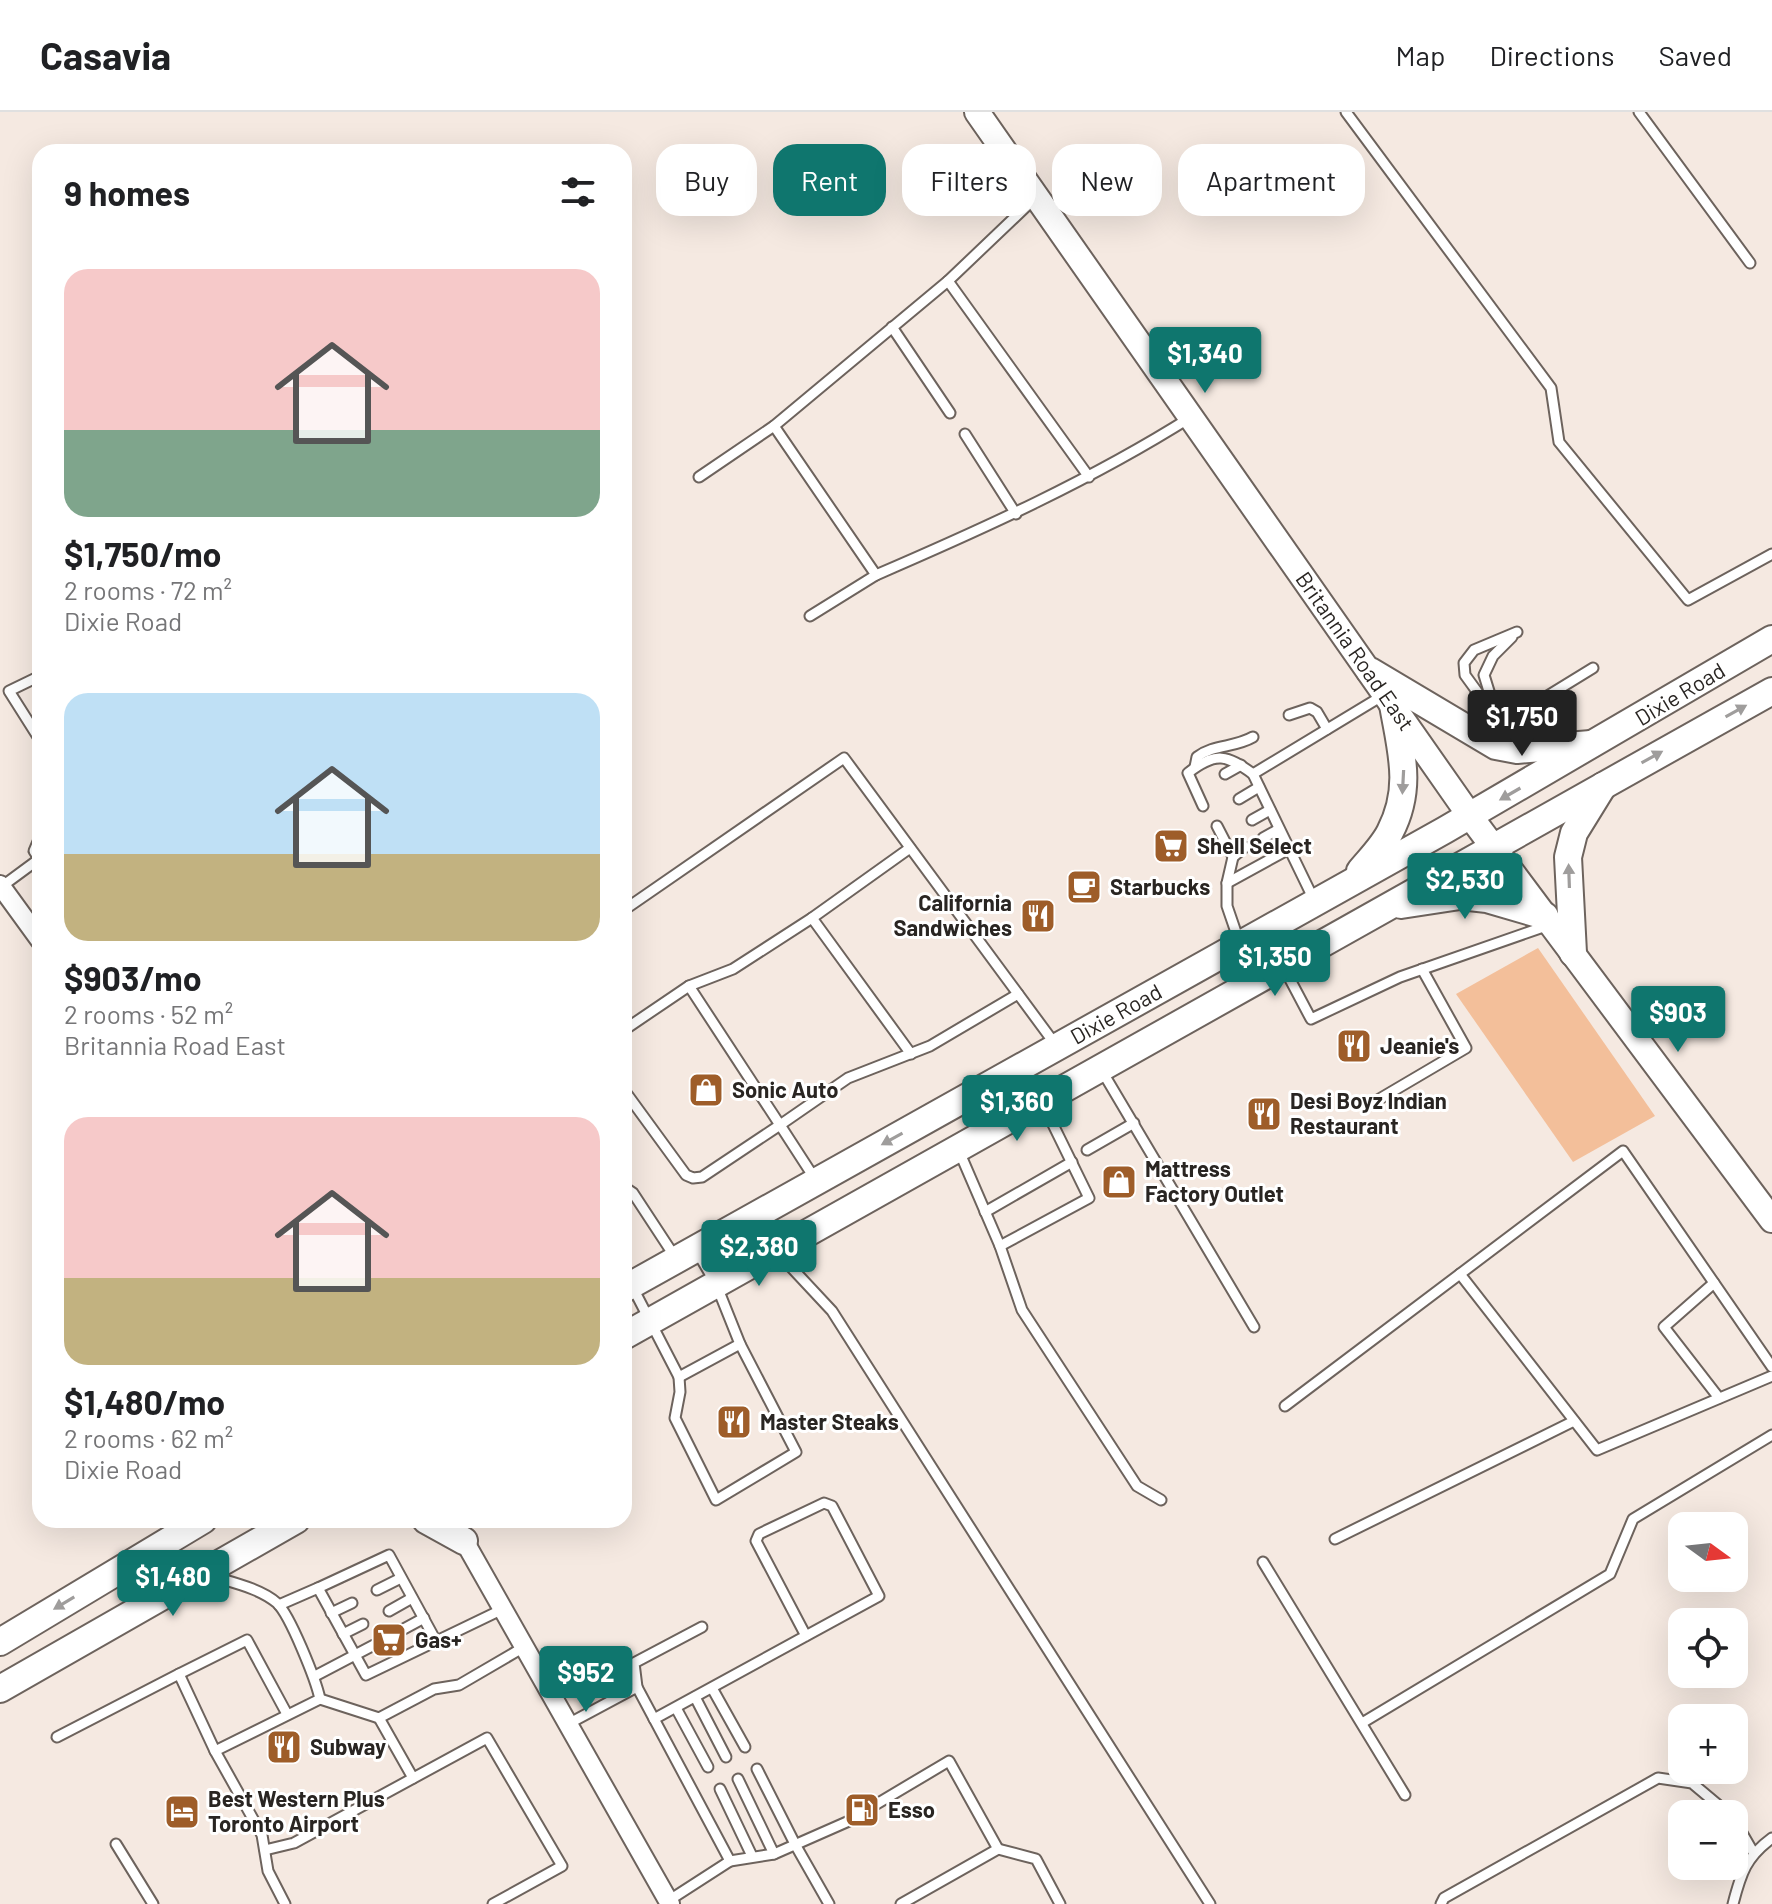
<!DOCTYPE html>
<html lang="en">
<head>
<meta charset="utf-8">
<style>
  :root { --surface:#fff; --page:#f2f2f2; --text:#202124; --muted:#757577; --line:#e0e0e0; --accent:#0f766e }
  body { margin:0; font-family:Barlow,sans-serif; background:var(--page); color:var(--text); height:100vh; display:flex; flex-direction:column; font-size:30px; white-space:nowrap }
  * { box-sizing:border-box; margin:0 }
  p { font-size:26px; color:var(--muted) }
  .icon { flex:none; width:44px; height:44px; fill:none; stroke:currentColor; stroke-width:2; stroke-linecap:round; stroke-linejoin:round }
  .map { position:relative; flex:1; overflow:hidden }
  .sheet { position:absolute; left:32px; top:32px; width:600px; height:1384px; display:flex; flex-direction:column; background:var(--surface); border-radius:24px; box-shadow:0 8px 32px #0002 }
  .sheet>* { flex:none }
  .top-card { position:absolute; left:656px; top:32px; width:760px; height:72px; display:flex; gap:16px }
  .needle { width:52px; rotate:105deg }
  .controls { position:absolute; left:1668px; top:1400px; display:grid; gap:16px }
  .controls a { display:grid; place-items:center; width:80px; height:80px; border-radius:16px; background:var(--surface); box-shadow:0 8px 32px #0002; font-size:40px }
  .price { position:absolute; translate:-50% -68px; padding:0 18px; border-radius:8px; background:var(--accent); color:#fff; font-size:26px; line-height:52px; filter:drop-shadow(0 2px 4px #0008) }
  .price::after { content:''; position:absolute; left:50%; top:48px; width:24px; height:18px; margin-left:-12px; background:inherit; clip-path:polygon(0 0,100% 0,50% 100%) }
  .price.selected { background:#222; color:#fff }
  ul { padding:0; list-style:none }
  li { display:grid; align-content:center; gap:16px; height:424px; padding:0 32px }
  li span { display:grid; place-items:center; height:248px; border-radius:24px; color:#555 }
  li>.icon { margin-inline-start:auto }
  span .icon { width:144px; height:144px; fill:#fffc; stroke-width:1 }
  li b { font-size:34px }
  h2 { display:flex; justify-content:space-between; align-items:center; height:96px; padding:0 32px; font-size:34px }
  .chip { padding:0 28px; border-radius:24px; background:var(--surface); box-shadow:0 8px 32px #0002; font-size:28px; line-height:72px }
  .chip.selected { background:var(--accent); color:#fff }
  header { display:flex; align-items:center; gap:48px; box-sizing:border-box; height:112px; padding:0 40px; background:var(--surface); border-bottom:2px solid var(--line) }
  header strong { font-size:38px }
  nav { display:flex; gap:44px; margin-inline-start:auto; font-size:28px }
  .map>svg:first-child { display:block }
  .green { fill:#f3bf9a }
  .lines { fill:none; stroke-linecap:round; stroke-linejoin:round }
  .service-casing { stroke:#6d635d; stroke-width:13 }
  .minor-casing { stroke:#6d635d; stroke-width:22 }
  .tertiary-casing { stroke:#6d635d; stroke-width:28 }
  .secondary-casing { stroke:#6d635d; stroke-width:30 }
  .service { stroke:#fff; stroke-width:9 }
  .minor { stroke:#fff; stroke-width:18 }
  .tertiary { stroke:#fff; stroke-width:24 }
  .secondary { stroke:#fff; stroke-width:26 }
  .oneway { fill:#9f9d9c }
  .labels { text-anchor:middle; stroke-width:6; stroke-linejoin:round; paint-order:stroke }
  .street-label { font-size:22px; fill:#292522; stroke:#fff }
  .poi-label { font-size:22px; font-weight:bold; fill:#292522; stroke:#fff; text-anchor:start }
</style>
</head>
<body>
<header>
<strong>Casavia</strong>
<nav><a>Map</a><a>Directions</a><a>Saved</a></nav>
</header>
<div class="map">
<svg width="1772" height="1792" viewBox="0 0 1772 1792">
  <rect width="100%" height="100%" fill="#f5e9e1"/>
  <!-- green -->
  <polygon class="green" points="1538,836 1655,1004 1573,1050 1456,882"/>
  <g class="lines">
    <defs>
      <g id="service">
        <polyline points="1346,0 1551,276 1559,330 1688,488 1772,442"/>
        <polyline points="1639,0 1750,151"/>
        <polyline points="1034,87 948,169 1089,365"/>
        <polyline points="892,215 950,301"/>
        <polyline points="774,314 876,463 810,504"/>
        <polyline points="965,322 1016,402"/>
        <polyline points="699,365 774,314 948,169"/>
        <path d="M 876,463 C 985,416 1091,368 1191,305"/>
        <polyline points="1517,520 1474,538 1464,551 1465,563 1481,585 1510,596 1525,596 1536,591 1593,556"/>
        <polyline points="40,564 9,579 40,628"/>
        <polyline points="1492,589 1484,563 1493,544 1512,525"/>
        <polyline points="1289,603 1310,596 1317,600 1327,617"/>
        <path d="M 1195,655 L 1197,645 C 1214,632 1234,636 1253,625"/>
        <polyline points="1225,662 1241,653"/>
        <polyline points="1239,687 1259,675"/>
        <path d="M 1203,694 L 1188,661 C 1216,639 1227,643 1253,662"/>
        <polyline points="1252,708 1270,698"/>
        <polyline points="1217,714 1233,745 1227,771 1227,794 1240,832"/>
        <polyline points="40,725 34,739 40,748"/>
        <polyline points="1263,726 1279,717"/>
        <polyline points="1233,745 1245,735"/>
        <polyline points="1227,771 1289,737"/>
        <polyline points="1,775 39,747"/>
        <polyline points="1315,790 1253,662 1382,584"/>
        <polyline points="624,798 844,646 1055,932"/>
        <polyline points="812,806 911,942"/>
        <polyline points="1284,856 1311,907 1400,865 1549,813"/>
        <polyline points="689,874 780,1013 848,966 930,934 1018,882"/>
        <polyline points="624,918 689,874 733,857 812,806 910,736"/>
        <polyline points="1102,959 1254,1215"/>
        <polyline points="624,978 686,1063 693,1066 702,1065 780,1013 815,1067"/>
        <polyline points="1376,989 1466,936 1422,857"/>
        <polyline points="1087,1038 1134,1011"/>
        <polyline points="959,1039 1000,1134 1022,1198 1137,1374 1161,1388"/>
        <polyline points="624,1075 633,1081 675,1145"/>
        <polyline points="985,1100 1072,1050"/>
        <polyline points="1000,1134 1089,1086 1042,990"/>
        <polyline points="774,1142 790,1154 832,1199 1210,1792"/>
        <polyline points="1460,1162 1597,1338 1772,1264"/>
        <polyline points="1714,1171 1664,1215 1719,1286"/>
        <polyline points="633,1176 679,1265 740,1232 716,1172 696,1138"/>
        <polyline points="679,1265 680,1280 675,1306 716,1388 796,1340 740,1232"/>
        <polyline points="1285,1294 1623,1039 1772,1255"/>
        <polyline points="1335,1427 1574,1309"/>
        <polyline points="1263,1450 1405,1683"/>
        <path d="M 208,1463 C 230,1470 260,1476 277,1491 C 290,1503 316,1568 320,1587 L 215,1639 L 262,1723 L 268,1759 L 285,1792"/>
        <polyline points="318,1476 389,1443 436,1529"/>
        <polyline points="377,1478 401,1466"/>
        <polyline points="279,1493 318,1476 366,1563 503,1497"/>
        <polyline points="389,1499 412,1486"/>
        <polyline points="331,1501 352,1491"/>
        <polyline points="400,1519 424,1506"/>
        <polyline points="343,1522 363,1512"/>
        <polyline points="179,1562 247,1528 287,1602"/>
        <polyline points="315,1564 374,1533"/>
        <polyline points="637,1575 634,1551 702,1515"/>
        <polyline points="712,1576 745,1635"/>
        <polyline points="695,1585 726,1645"/>
        <polyline points="320,1587 379,1606 434,1577 459,1573 524,1535"/>
        <polyline points="676,1596 708,1655"/>
        <polyline points="379,1606 413,1666"/>
        <polyline points="654,1607 879,1484 832,1394 824,1391 759,1422 756,1429 806,1524"/>
        <polyline points="1362,1611 1610,1462 1633,1407 1772,1323"/>
        <polyline points="568,1612 637,1575 730,1749 668,1789"/>
        <polyline points="57,1625 179,1562 215,1639"/>
        <polyline points="757,1657 796,1734 829,1792"/>
        <polyline points="738,1667 774,1742"/>
        <polyline points="720,1677 752,1744"/>
        <polyline points="875,1693 949,1649 998,1737 901,1792"/>
        <polyline points="1734,1707 1753,1740"/>
        <polyline points="116,1732 153,1792"/>
        <polyline points="998,1737 1036,1747 1060,1792"/>
        <polyline points="265,1738 294,1731 487,1626 562,1754 493,1792"/>
        <polyline points="730,1749 774,1742 849,1709"/>
        <polyline points="1441,1792 1444,1786 1658,1666 1692,1671 1729,1702"/>
        <path d="M 1733,1792 C 1741,1761 1746,1745 1772,1726"/>
      </g>
      <g id="minor">
        <polyline points="0,773 40,828"/>
        <polyline points="458,1418 670,1792"/>
      </g>
      <polyline id="tertiary" points="977,0 1470,704 1772,1108"/>
      <g id="secondary">
        <polyline points="1370,559 1496,634 1517,638 1591,632"/>
        <path d="M 1360,759 C 1370,747 1383,734 1390,720 C 1413,676 1401,639 1393,593"/>
        <polyline points="1401,793 1460,784 1487,787 1545,804"/>
        <polyline points="1573,841 1568,745 1574,721 1603,674"/>
        <polyline points="624,1177 1445,718 1772,527"/>
        <polyline points="624,1224 1772,579"/>
        <polyline points="426,1408 464,1429"/>
        <polyline points="0,1530 203,1408"/>
        <polyline points="0,1577 296,1408"/>
      </g>
    </defs>
    <!-- service casing -->
    <use href="#service" class="service-casing"/>
    <!-- minor casing -->
    <use href="#minor" class="minor-casing"/>
    <!-- tertiary casing -->
    <use href="#tertiary" class="tertiary-casing"/>
    <!-- secondary casing -->
    <use href="#secondary" class="secondary-casing"/>
    <!-- service -->
    <use href="#service" class="service"/>
    <!-- minor -->
    <use href="#minor" class="minor"/>
    <!-- tertiary -->
    <use href="#tertiary" class="tertiary"/>
    <!-- secondary -->
    <use href="#secondary" class="secondary"/>
  </g>
  <!-- one-way arrows -->
  <defs><path id="oneway-solid" d="M-6-.8H1V-3.2L6.5 0L1 3.2V.8H-6Z" transform="scale(2)"/></defs>
  <g class="oneway">
    <use href="#oneway-solid" transform="translate(1736 599) rotate(-29)"/>
    <use href="#oneway-solid" transform="translate(1652 645) rotate(-29)"/>
    <use href="#oneway-solid" transform="translate(1403 670) rotate(93)"/>
    <use href="#oneway-solid" transform="translate(1510 682) rotate(150)"/>
    <use href="#oneway-solid" transform="translate(1569 764) rotate(-92)"/>
    <use href="#oneway-solid" transform="translate(892 1027) rotate(151)"/>
    <use href="#oneway-solid" transform="translate(64 1491) rotate(149)"/>
  </g>
  <!-- icons -->
  <defs>
    <symbol id="supermarket-square" viewBox="-11 -11 22 22"><rect x="-9" y="-9" width="18" height="18" rx="4" fill="#9e5d29" stroke="#fff"/><path d="M-6-5.5h2.5l.6 2H6L4.5 2H-2.5L-4.4-4H-6ZM-1.5 3.2a1.3 1.3 0 1 0 .1 0ZM3 3.2a1.3 1.3 0 1 0 .1 0Z" fill="#fff"/></symbol>
    <symbol id="cafe-square" viewBox="-11 -11 22 22"><rect x="-9" y="-9" width="18" height="18" rx="4" fill="#9e5d29" stroke="#fff"/><path d="M-5.5-4.5H6V0H3Q3 3.5 0 3.5H-2.5Q-5.5 3.5-5.5 0ZM3-3.2v2h1.7v-2ZM-6 4.5H4V6H-6Z" fill="#fff"/></symbol>
    <symbol id="restaurant-square" viewBox="-11 -11 22 22"><rect x="-9" y="-9" width="18" height="18" rx="4" fill="#9e5d29" stroke="#fff"/><path d="M-5-6h1v4h1v-4h1v4h1v-4h1v5L-1.5 .5V6h-2V.5L-5-1ZM5-6V6H3V1.5H1.5Q1.5-4 5-6Z" fill="#fff"/></symbol>
    <symbol id="shop-square" viewBox="-11 -11 22 22"><rect x="-9" y="-9" width="18" height="18" rx="4" fill="#9e5d29" stroke="#fff"/><path d="M-5-2.5h2.3a2.7 3.5 0 0 1 5.4 0H5L5.5 6h-11ZM-1.5-2.5h3a1.5 2.3 0 0 0-3 0Z" fill="#fff"/></symbol>
    <symbol id="fuel-square" viewBox="-11 -11 22 22"><rect x="-9" y="-9" width="18" height="18" rx="4" fill="#9e5d29" stroke="#fff"/><path d="M-5.5-6h7V0h2V4h1.3V-2.5L3-4.5l.8-.8L6-3V5H2.5V1h-1V6h-7ZM-4.2-4.7v3.2H.2V-4.7Z" fill="#fff"/></symbol>
    <symbol id="hotel-square" viewBox="-11 -11 22 22"><rect x="-9" y="-9" width="18" height="18" rx="4" fill="#9e5d29" stroke="#fff"/><path d="M-6-4.5h1.5V1H6V5H4.5V3h-9V5H-6ZM-4 0a1.8 1.8 0 1 1 3.6 0ZM.5 0V-2.5h3Q6-2.5 6 0Z" fill="#fff"/></symbol>
  </defs>
  <g fill-rule="evenodd">
    <use href="#supermarket-square" x="1151" y="714" width="40" height="40"/>
    <use href="#cafe-square" x="1064" y="755" width="40" height="40"/>
    <use href="#restaurant-square" x="1018" y="784" width="40" height="40"/>
    <use href="#restaurant-square" x="1334" y="914" width="40" height="40"/>
    <use href="#shop-square" x="686" y="958" width="40" height="40"/>
    <use href="#restaurant-square" x="1244" y="982" width="40" height="40"/>
    <use href="#shop-square" x="1099" y="1050" width="40" height="40"/>
    <use href="#restaurant-square" x="714" y="1290" width="40" height="40"/>
    <use href="#supermarket-square" x="369" y="1508" width="40" height="40"/>
    <use href="#restaurant-square" x="264" y="1615" width="40" height="40"/>
    <use href="#fuel-square" x="842" y="1678" width="40" height="40"/>
    <use href="#hotel-square" x="162" y="1680" width="40" height="40"/>
  </g>
  <g class="labels">
    <!-- street labels -->
    <g class="street-label">
      <text transform="translate(1355 539) rotate(55)" y="8">Britannia Road East</text>
      <text transform="translate(1680 582) rotate(-31)" y="8">Dixie Road</text>
      <text transform="translate(1116 902) rotate(-29)" y="8">Dixie Road</text>
    </g>
    <!-- poi labels -->
    <g class="poi-label">
      <text x="1197" y="742">Shell Select</text>
      <text x="1110" y="783">Starbucks</text>
      <text x="1012" y="799" text-anchor="end">California<tspan x="1012" dy="25">Sandwiches</tspan></text>
      <text x="1380" y="942">Jeanie's</text>
      <text x="732" y="986">Sonic Auto</text>
      <text x="1290" y="997">Desi Boyz Indian<tspan x="1290" dy="25">Restaurant</tspan></text>
      <text x="1145" y="1065">Mattress<tspan x="1145" dy="25">Factory Outlet</tspan></text>
      <text x="760" y="1318">Master Steaks</text>
      <text x="415" y="1536">Gas+</text>
      <text x="310" y="1643">Subway</text>
      <text x="208" y="1695">Best Western Plus<tspan x="208" dy="25">Toronto Airport</tspan></text>
      <text x="888" y="1706">Esso</text>
    </g>
  </g>
</svg>
<div class="controls">
<a><svg class="needle" viewBox="-14 -14 28 28"><path d="M0-13l5 13h-10z" fill="#e53935"/><path d="M0 13l5-13h-10z" fill="#757577"/></svg></a>
<a><svg class="icon" aria-label="locate" viewBox="0 0 24 24"><circle cx="12" cy="12" r="6"/><path d="M12 2v4M12 18v4M2 12h4M18 12h4"/></svg></a>
<a>+</a>
<a>−</a>
</div>
<b class="price" style="left:1205px;top:283px">$1,340</b>
<b class="price selected" style="left:1522px;top:646px">$1,750</b>
<b class="price" style="left:1465px;top:809px">$2,530</b>
<b class="price" style="left:1275px;top:886px">$1,350</b>
<b class="price" style="left:1678px;top:942px">$903</b>
<b class="price" style="left:1017px;top:1031px">$1,360</b>
<b class="price" style="left:759px;top:1176px">$2,380</b>
<b class="price" style="left:173px;top:1506px">$1,480</b>
<b class="price" style="left:586px;top:1602px">$952</b>
<div class="top-card">
<a class="chip">Buy</a>
<a class="chip selected">Rent</a>
<a class="chip">Filters</a>
<a class="chip">New</a>
<a class="chip">Apartment</a>
</div>
<section class="sheet">
<h2>9 homes<svg class="icon" aria-label="filters" viewBox="0 0 24 24"><path d="M4 7h16M4 17h16"/><circle cx="9" cy="7" r="2"/><circle cx="15" cy="17" r="2"/></svg></h2>
<ul>
<li><span style="background:linear-gradient(#f6c9c9 65%,#7fa58c 0)"><svg class="icon" aria-label="home" viewBox="0 0 24 24"><path d="M3 11l9-7 9 7M6 9v11h12V9"/></svg></span><div><b>$1,750/mo</b><p>2 rooms · 72 m²</p><p>Dixie Road</p></div></li>
<li><span style="background:linear-gradient(#bfe0f5 65%,#c2b280 0)"><svg class="icon" aria-label="home" viewBox="0 0 24 24"><path d="M3 11l9-7 9 7M6 9v11h12V9"/></svg></span><div><b>$903/mo</b><p>2 rooms · 52 m²</p><p>Britannia Road East</p></div></li>
<li><span style="background:linear-gradient(#f6c9c9 65%,#c2b280 0)"><svg class="icon" aria-label="home" viewBox="0 0 24 24"><path d="M3 11l9-7 9 7M6 9v11h12V9"/></svg></span><div><b>$1,480/mo</b><p>2 rooms · 62 m²</p><p>Dixie Road</p></div></li>
</ul>
</section>
</div>
</body>
</html>
